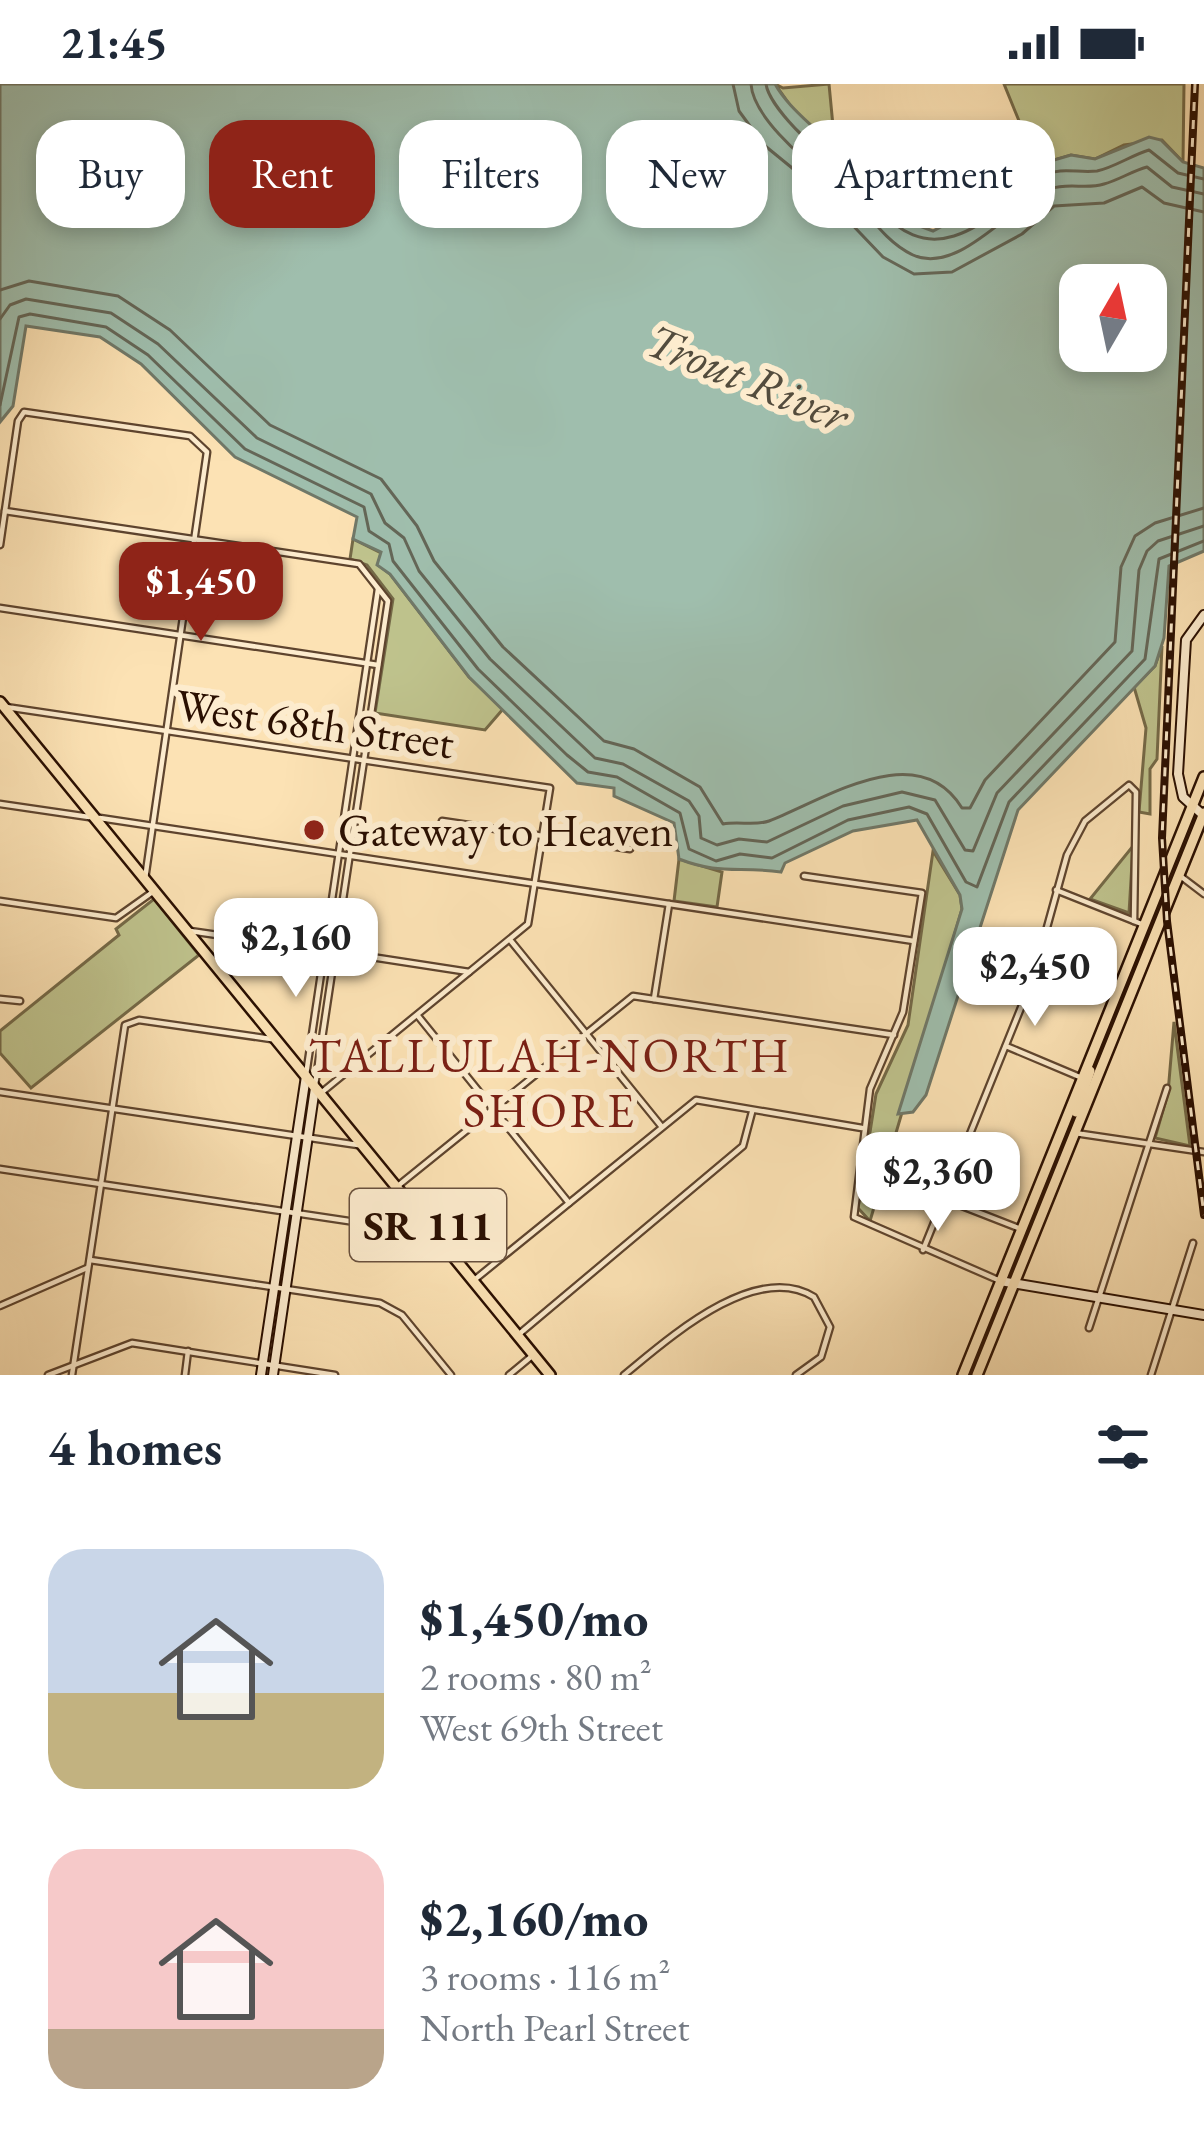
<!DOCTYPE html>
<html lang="en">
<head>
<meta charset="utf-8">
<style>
  :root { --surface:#fff; --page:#f6f6f7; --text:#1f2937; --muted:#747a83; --accent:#8f2418 }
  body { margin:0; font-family:"EB Garamond",serif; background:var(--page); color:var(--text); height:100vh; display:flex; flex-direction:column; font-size:45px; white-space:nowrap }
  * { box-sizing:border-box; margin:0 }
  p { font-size:39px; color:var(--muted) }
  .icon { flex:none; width:66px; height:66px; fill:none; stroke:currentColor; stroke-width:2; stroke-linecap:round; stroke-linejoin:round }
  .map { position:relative; height:1291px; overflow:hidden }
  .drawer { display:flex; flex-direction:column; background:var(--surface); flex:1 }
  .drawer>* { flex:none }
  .banner { position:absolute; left:36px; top:36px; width:1134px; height:108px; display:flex; gap:24px }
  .needle { width:78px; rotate:9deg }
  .tools { position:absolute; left:1059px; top:180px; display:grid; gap:24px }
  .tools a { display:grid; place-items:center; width:108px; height:108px; border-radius:24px; background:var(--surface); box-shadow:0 6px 18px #0003; font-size:60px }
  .price { position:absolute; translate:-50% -102px; padding:0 27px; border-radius:24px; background:#fff; color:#222; font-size:39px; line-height:78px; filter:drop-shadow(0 3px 6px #0008) }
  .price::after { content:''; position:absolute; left:50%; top:72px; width:36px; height:27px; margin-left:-18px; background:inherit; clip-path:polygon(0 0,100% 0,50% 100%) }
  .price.current { background:var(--accent); color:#fff }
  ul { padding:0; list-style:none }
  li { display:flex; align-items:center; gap:36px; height:300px; padding:0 48px }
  li span { display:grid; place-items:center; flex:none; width:336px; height:240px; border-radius:36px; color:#555 }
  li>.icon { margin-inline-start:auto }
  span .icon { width:144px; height:144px; fill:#fffc; stroke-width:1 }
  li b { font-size:51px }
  h2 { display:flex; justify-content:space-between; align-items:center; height:144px; padding:0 48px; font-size:51px }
  .tag { padding:0 42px; border-radius:36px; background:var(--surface); box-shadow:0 6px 18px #0003; font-size:42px; line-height:108px }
  .tag.current { background:var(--accent); color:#fff }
  .status { display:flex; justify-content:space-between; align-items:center; height:84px; padding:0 60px; background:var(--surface); direction:ltr }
  .status svg { height:33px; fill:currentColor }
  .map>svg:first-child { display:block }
  .green { fill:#bfc38d; stroke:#746947; stroke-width:3 }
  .water { fill:#9fbead; stroke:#707868; stroke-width:3; fill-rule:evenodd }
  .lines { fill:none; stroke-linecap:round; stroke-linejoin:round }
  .shore { stroke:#646657; stroke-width:3 }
  .street-casing { stroke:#5e442e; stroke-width:9 }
  .secondary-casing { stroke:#2a0f01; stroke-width:12 }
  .primary-casing { stroke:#2a0f01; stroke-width:14 }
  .street { stroke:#fdecce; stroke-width:4.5 }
  .secondary { stroke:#fdecce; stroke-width:8 }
  .primary { stroke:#fce2b4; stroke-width:9 }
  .rail-casing { stroke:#2a0f01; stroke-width:8 }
  .rail { stroke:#fdecce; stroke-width:3; stroke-dasharray:9; stroke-linecap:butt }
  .poi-dot { fill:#8f2418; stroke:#fdecce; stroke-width:4.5 }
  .labels { text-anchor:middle; stroke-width:12; stroke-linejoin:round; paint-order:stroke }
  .shield { fill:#fdecce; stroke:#69513e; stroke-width:3 }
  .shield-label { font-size:42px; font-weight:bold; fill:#2a0f01 }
  .street-label { font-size:45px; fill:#2a0f01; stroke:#fdecce }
  .poi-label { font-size:45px; fill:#2a0f01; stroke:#fdecce; text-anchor:start }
  .water-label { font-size:48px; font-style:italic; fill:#534c3d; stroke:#fdecce }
  .neighbourhood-label { font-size:48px; letter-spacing:3px; fill:#7a1f14; stroke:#fdecce }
</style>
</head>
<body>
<div class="status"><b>21:45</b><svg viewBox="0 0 49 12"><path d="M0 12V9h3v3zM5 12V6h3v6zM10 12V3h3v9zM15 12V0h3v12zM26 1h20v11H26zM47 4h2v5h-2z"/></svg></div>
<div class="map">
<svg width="1204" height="1291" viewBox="0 0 1204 1291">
  <rect width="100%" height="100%" fill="#fce2b4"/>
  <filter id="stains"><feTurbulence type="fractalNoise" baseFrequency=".00167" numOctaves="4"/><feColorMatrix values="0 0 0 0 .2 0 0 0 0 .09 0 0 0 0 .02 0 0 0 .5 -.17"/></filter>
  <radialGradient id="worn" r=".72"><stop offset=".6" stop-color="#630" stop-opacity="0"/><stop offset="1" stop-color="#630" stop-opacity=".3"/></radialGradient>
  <!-- green -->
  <g class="green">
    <polygon points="775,0 783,4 829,0 835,63 797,31"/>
    <polygon points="1004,0 1184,0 1183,78 1162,56 1124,61 1095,75 1071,71 1037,81"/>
    <polygon points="353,455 381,469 378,481 390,490 469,593 503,625 485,646 375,629 393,515 367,481 350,475"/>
    <polygon points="1162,562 1157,675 1150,685 1150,730 1139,728 1146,644 1134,603 1155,582"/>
    <polygon points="1133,762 1129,829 1090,815"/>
    <polygon points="933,767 960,811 962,825 870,1137 858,1124 876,1010 908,941"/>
    <polygon points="679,775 722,788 717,823 674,817"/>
    <polygon points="154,815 199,871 31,1004 0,969 0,947 119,851 116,845"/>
    <polygon points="1174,938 1190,1062 1155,1054 1168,1009"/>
  </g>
  <!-- water -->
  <path class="water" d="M 0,0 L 775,0 C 789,25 815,42 832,63 L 839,56 L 914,140 L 933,147 L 998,112 L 1037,81 L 1071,71 L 1095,75 L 1149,53 L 1161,56 L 1183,78 L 1204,84 L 1204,467 L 1169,482 L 1164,554 L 1155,582 L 1018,726 L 926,1011 L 913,1028 L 898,1030 L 962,825 L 960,811 L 917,736 L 853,747 L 785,779 L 781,788 C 738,782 720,791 679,775 L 674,739 L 614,712 L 614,704 L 577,699 L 469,593 L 390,490 L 377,481 L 381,468 L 353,455 L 357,433 L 235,373 L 141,280 L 100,253 L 26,242 L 13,322 L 0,338 ZM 1080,201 L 1146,201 L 1146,267 L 1080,267 Z"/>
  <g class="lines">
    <!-- shore -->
    <g class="shore">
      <polyline points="733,0 739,27 764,61 819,106 883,173 914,190 952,188 1022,150 1054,122 1104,119 1142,103 1164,119 1204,128"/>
      <path d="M 751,0 C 753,31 800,74 825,89 C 859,109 876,154 913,171 C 959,192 1013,119 1050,105 C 1069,98 1086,106 1104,100 C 1119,96 1132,87 1147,83 L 1172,103 L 1204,110"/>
      <path d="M 766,0 C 769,22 817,71 837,76 C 893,147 924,189 1007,120 C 1019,110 1026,98 1042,91 C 1063,83 1077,89 1097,87 C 1113,84 1132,71 1149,66 L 1178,89 L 1204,95"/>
      <path d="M 0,206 L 29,197 L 118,212 L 170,246 L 270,341 L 381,395 L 417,442 L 434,477 L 503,563 L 604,657 L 634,665 L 700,703 L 723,740 C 738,737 756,742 769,737 C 826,715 918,652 962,724 L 970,724 L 985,696 L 1115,558 L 1121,483 L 1135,452 L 1155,439 L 1204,424"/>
      <polyline points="0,235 10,221 26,215 111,229 158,260 257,354 371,410 385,439 404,454 419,487 490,575 595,674 623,680 689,717 699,732 701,754 717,761 739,755 767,758 843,722 902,708 935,716 965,766 973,767 997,709 1132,567 1139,486 1147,467 1158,457 1204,442"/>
      <polyline points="0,321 19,233 30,230 106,243 148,271 245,365 364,423 369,447 389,460 393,477 478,585 567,671 588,688 617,693 680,729 689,765 716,777 740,770 772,774 848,736 909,723 927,730 966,798 977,803 1009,718 1145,575 1159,475 1204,457"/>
    </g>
    <defs>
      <g id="street">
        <polyline points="5,427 359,480 388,517 315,1001"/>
        <polyline points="0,461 18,337 24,328 190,352 207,368 145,795"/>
        <polyline points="0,524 378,581"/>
        <polyline points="6,623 550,704 528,840 321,1009"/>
        <polyline points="0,720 89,733"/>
        <polyline points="100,734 914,857"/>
        <polyline points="442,737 630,765"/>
        <polyline points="1179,791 1204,810"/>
        <polyline points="804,792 922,809 903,928 870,1005 854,1133 998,1196"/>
        <polyline points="1056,806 1144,841"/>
        <polyline points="0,817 116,834 154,807"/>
        <polyline points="190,847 327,867"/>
        <polyline points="511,857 662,1043"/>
        <polyline points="339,868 469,888"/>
        <polyline points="0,915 20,917"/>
        <polyline points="654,915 669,820"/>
        <polyline points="418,932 569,1119"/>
        <polyline points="1006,962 1082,994"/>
        <polyline points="306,991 378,505"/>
        <polyline points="0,1008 358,1061"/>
        <polyline points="1075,1049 1204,1068"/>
        <polyline points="0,1085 429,1149"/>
        <polyline points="399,1101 633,912 894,951"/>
        <polyline points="944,1115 1021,1145"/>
        <polyline points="923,1166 1033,894 1067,771 1085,737 1129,701 1136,708 1134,837"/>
        <polyline points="90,1176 380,1219 402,1231 451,1291"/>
        <polyline points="473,1197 696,1016 862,1044"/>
        <polyline points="0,1222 87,1184"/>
        <polyline points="1089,1244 1167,1004"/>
        <polyline points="518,1251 743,1062 752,1028"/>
        <polyline points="48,1291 132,1259 335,1291"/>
        <polyline points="72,1291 125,941 139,936 271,955"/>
        <polyline points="185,1291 188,1267"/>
        <polyline points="509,1291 532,1272"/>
        <path d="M 624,1291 C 667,1256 755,1176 814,1213 L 830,1243 L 821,1273 L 796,1291"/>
        <polyline points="1151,1291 1193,1159"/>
      </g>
      <g id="secondary">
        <polyline points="1203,731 1183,713 1178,690 1186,556 1204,531"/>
        <polyline points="1000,1197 1204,1231"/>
        <polyline points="261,1291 306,992"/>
        <polyline points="273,1291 315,1004"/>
      </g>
      <g id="primary">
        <polyline points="0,618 550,1291"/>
        <polyline points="1076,1028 1090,987"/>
        <polyline points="963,1291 1204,693"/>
        <polyline points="977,1291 1204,729"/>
      </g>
    </defs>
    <!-- street casing -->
    <use href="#street" class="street-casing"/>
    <!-- secondary casing -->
    <use href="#secondary" class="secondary-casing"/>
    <!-- primary casing -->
    <use href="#primary" class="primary-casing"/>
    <!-- street -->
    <use href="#street" class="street"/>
    <!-- secondary -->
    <use href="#secondary" class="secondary"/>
    <!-- primary -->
    <use href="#primary" class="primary"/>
    <defs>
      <polyline id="rail" points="1195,0 1162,754 1167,837 1204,1131"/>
    </defs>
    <!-- rail casing -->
    <use href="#rail" class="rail-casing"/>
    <!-- rail -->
    <use href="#rail" class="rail"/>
  </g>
  <!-- markers -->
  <circle class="poi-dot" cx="314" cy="746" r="12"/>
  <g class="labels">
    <!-- shield labels -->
    <rect class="shield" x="350" y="1105" width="156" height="72" rx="9"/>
    <g class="shield-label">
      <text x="428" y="1156">SR 111</text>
    </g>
    <!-- street labels -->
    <g class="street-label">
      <text transform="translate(315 639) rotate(8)" y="16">West 68th Street</text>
    </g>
    <!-- poi labels -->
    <g class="poi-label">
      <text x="338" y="762">Gateway to Heaven</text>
    </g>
    <!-- water labels -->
    <g class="water-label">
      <text transform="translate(748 293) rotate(22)" y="17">Trout River</text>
    </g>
    <!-- neighbourhood labels -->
    <g class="neighbourhood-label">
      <text x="550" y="988">TALLULAH-NORTH<tspan x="550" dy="55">SHORE</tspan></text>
    </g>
  </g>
  <rect width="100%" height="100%" filter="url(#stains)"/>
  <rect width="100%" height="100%" fill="url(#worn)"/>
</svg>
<div class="tools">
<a><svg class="needle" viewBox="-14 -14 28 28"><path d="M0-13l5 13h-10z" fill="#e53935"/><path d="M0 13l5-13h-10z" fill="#747a83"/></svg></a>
</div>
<b class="price current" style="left:201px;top:560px">$1,450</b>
<b class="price" style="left:296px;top:916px">$2,160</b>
<b class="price" style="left:1035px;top:945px">$2,450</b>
<b class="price" style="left:938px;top:1150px">$2,360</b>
<div class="banner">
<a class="tag">Buy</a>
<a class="tag current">Rent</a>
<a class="tag">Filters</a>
<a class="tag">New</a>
<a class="tag">Apartment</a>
</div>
</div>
<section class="drawer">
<h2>4 homes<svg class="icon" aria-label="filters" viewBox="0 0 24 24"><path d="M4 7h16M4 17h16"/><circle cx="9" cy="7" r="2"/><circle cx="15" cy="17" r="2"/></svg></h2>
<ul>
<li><span style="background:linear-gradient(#c9d6e8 60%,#c2b280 0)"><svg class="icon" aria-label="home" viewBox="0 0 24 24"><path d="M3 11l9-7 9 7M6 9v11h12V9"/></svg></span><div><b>$1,450/mo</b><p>2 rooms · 80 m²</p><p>West 69th Street</p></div></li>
<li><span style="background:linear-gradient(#f6c9c9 75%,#b9a48a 0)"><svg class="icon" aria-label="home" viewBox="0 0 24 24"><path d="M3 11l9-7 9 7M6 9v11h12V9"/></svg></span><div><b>$2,160/mo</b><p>3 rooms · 116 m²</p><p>North Pearl Street</p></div></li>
</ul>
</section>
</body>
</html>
